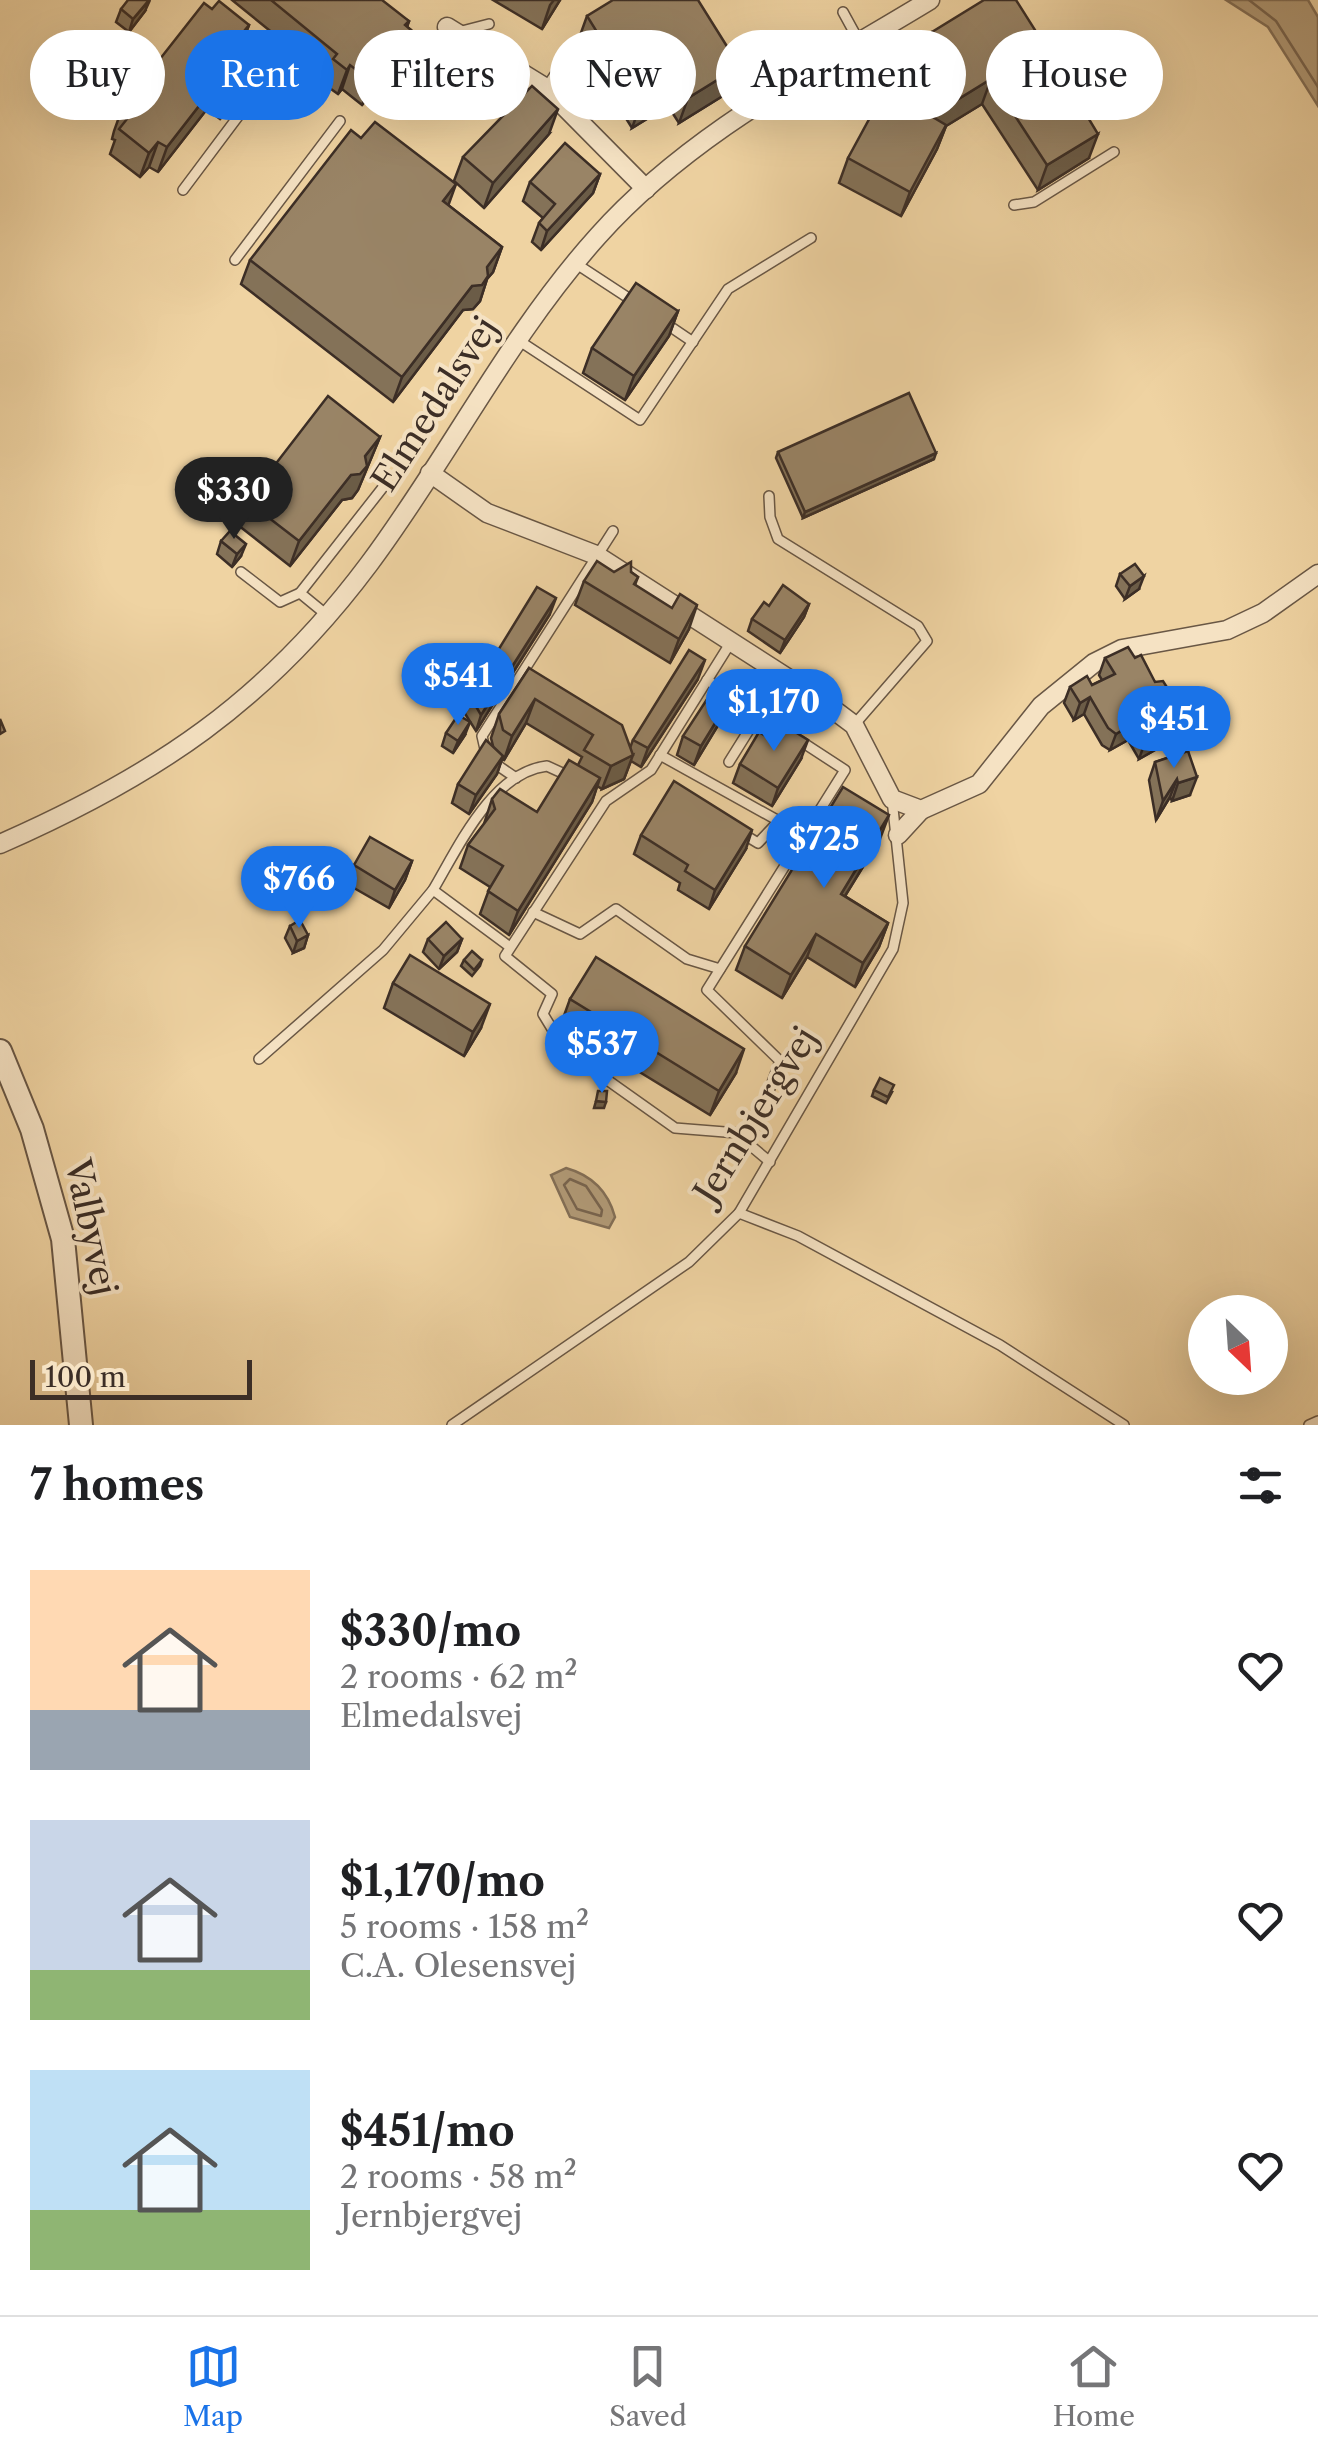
<!DOCTYPE html>
<html lang="en">
<head>
<meta charset="utf-8">
<style>
  :root { --surface:#fff; --page:#f2f2f2; --text:#202124; --muted:#757577; --line:#e0e0e0; --accent:#1a73e8 }
  body { margin:0; font-family:"Libre Caslon Text",serif; background:var(--page); color:var(--text); height:100vh; display:flex; flex-direction:column; font-size:38px; white-space:nowrap }
  * { box-sizing:border-box; margin:0 }
  p { font-size:32px; color:var(--muted) }
  .icon { flex:none; width:55px; height:55px; fill:none; stroke:currentColor; stroke-width:2; stroke-linecap:round; stroke-linejoin:round }
  .map { position:relative; height:1425px; overflow:hidden }
  .sheet { display:flex; flex-direction:column; background:var(--surface); flex:1 }
  .sheet>* { flex:none }
  .top-card { position:absolute; left:30px; top:30px; width:1260px; height:90px; display:flex; gap:20px }
  .needle { width:65px; rotate:155deg }
  .controls { position:absolute; left:1188px; top:1295px; display:grid; gap:20px }
  .controls a { display:grid; place-items:center; width:100px; height:100px; border-radius:50%; background:var(--surface); box-shadow:0 10px 40px #0002; font-size:50px }
  .scale { position:absolute; left:30px; bottom:25px; width:222px; box-sizing:border-box; padding-left:10px; border:5px solid #3c2e26; border-top:0; font-size:28px; line-height:35px; white-space:nowrap; color:#3c2e26; -webkit-text-stroke:8px #f5e2c3; paint-order:stroke }
  .price { position:absolute; translate:-50% -85px; padding:0 22px; border-radius:35px; background:var(--accent); color:#fff; font-size:32px; line-height:65px; filter:drop-shadow(0 2px 5px #0008) }
  .price::after { content:''; position:absolute; left:50%; top:60px; width:30px; height:22px; margin-left:-15px; background:inherit; clip-path:polygon(0 0,100% 0,50% 100%) }
  .price.selected { background:#222; color:#fff }
  ul { padding:0; list-style:none }
  li { display:flex; align-items:center; gap:30px; height:250px; padding:0 30px }
  li span { display:grid; place-items:center; flex:none; width:280px; height:200px; border-radius:0px; color:#555 }
  li>.icon { margin-inline-start:auto }
  span .icon { width:120px; height:120px; fill:#fffc; stroke-width:1 }
  li b { font-size:42px }
  h2 { display:flex; justify-content:space-between; align-items:center; height:120px; padding:0 30px; font-size:42px }
  .chip { padding:0 35px; border-radius:45px; background:var(--surface); box-shadow:0 10px 40px #0002; font-size:35px; line-height:90px }
  .chip.selected { background:var(--accent); color:#fff }
  .dock { display:flex; justify-content:space-around; align-items:center; height:140px; border-top:2px solid var(--line); background:var(--surface); font-size:28px; color:var(--muted) }
  .dock a { display:grid; justify-items:center; gap:5px }
  .dock .selected { color:var(--accent) }
  .map>svg:first-child { display:block }
  .water { fill:#b29b78; stroke:#836f57; stroke-width:2.5 }
  .lines { fill:none; stroke-linecap:round; stroke-linejoin:round }
  .shore { stroke:#77644f; stroke-width:2.5 }
  .service-casing { stroke:#695745; stroke-width:12 }
  .minor-casing { stroke:#695745; stroke-width:21 }
  .tertiary-casing { stroke:#695745; stroke-width:26 }
  .service { stroke:#f5e2c3; stroke-width:9 }
  .minor { stroke:#f5e2c3; stroke-width:18 }
  .tertiary { stroke:#f5e2c3; stroke-width:22 }
  .wall { fill:#847258; stroke:#3c2e26; stroke-width:2.5 }
  .shaded-wall { fill:#6b5c47; stroke:#3c2e26; stroke-width:2.5 }
  .building { fill:#998466; stroke:#3c2e26; stroke-width:2.5 }
  .labels { text-anchor:middle; stroke-width:8; stroke-linejoin:round; paint-order:stroke }
  .street-label { font-size:35px; fill:#3c2e26; stroke:#f5e2c3 }
</style>
</head>
<body>
<div class="map">
<svg width="1318" height="1425" viewBox="0 0 1318 1425">
  <rect width="100%" height="100%" fill="#efd3a2"/>
  <filter id="stains"><feTurbulence type="fractalNoise" baseFrequency=".002" numOctaves="4"/><feColorMatrix values="0 0 0 0 .2 0 0 0 0 .09 0 0 0 0 .02 0 0 0 .5 -.17"/></filter>
  <radialGradient id="worn" r=".72"><stop offset=".6" stop-color="#630" stop-opacity="0"/><stop offset="1" stop-color="#630" stop-opacity=".3"/></radialGradient>
  <!-- water -->
  <g class="water">
    <polygon points="1226,0 1308,0 1318,17 1318,106 1268,27"/>
    <path d="M 566,1168 C 591,1175 608,1191 615,1217 L 609,1228 L 570,1217 L 551,1175 Z"/>
  </g>
  <g class="lines">
    <!-- shore -->
    <g class="shore">
      <polyline points="1249,0 1276,21 1318,87"/>
      <polygon points="570,1179 586,1186 602,1210 601,1216 577,1209 564,1185"/>
    </g>
    <defs>
      <g id="service">
        <polyline points="843,12 860,43"/>
        <polyline points="887,26 902,53 915,52 935,39"/>
        <polyline points="458,32 489,24"/>
        <polyline points="749,56 773,96"/>
        <polyline points="546,88 558,70"/>
        <polyline points="183,190 272,71"/>
        <polyline points="1014,205 1034,202 1114,152"/>
        <polyline points="235,260 340,121"/>
        <polyline points="575,263 633,301"/>
        <polyline points="662,321 693,342"/>
        <polyline points="518,340 640,420 728,289 811,238"/>
        <polyline points="769,496 770,517 778,539 918,626 927,641 854,725"/>
        <polyline points="241,572 280,602 300,593"/>
        <polyline points="328,616 300,593 384,486"/>
        <polyline points="731,642 651,770 606,801 505,956 552,994 543,1014 565,1050 675,1128 750,1134"/>
        <polyline points="707,680 786,732"/>
        <polyline points="660,755 804,835"/>
        <polyline points="729,762 759,714"/>
        <polyline points="516,778 487,758 482,736 613,531"/>
        <polyline points="743,834 758,843 779,821"/>
        <polyline points="533,912 580,934 616,909 687,959 720,969"/>
        <path d="M 510,947 L 433,890 C 458,848 492,772 547,766 L 571,777"/>
        <polyline points="259,1059 383,950 433,890"/>
        <polyline points="770,1162 745,1141 757,1124 780,1061 707,990 845,770 799,740"/>
        <polyline points="739,1213 798,1236 1000,1345 1124,1425"/>
        <polyline points="452,1425 689,1262 739,1213 893,949 903,903 892,799"/>
        <polyline points="1309,1425 1318,1421"/>
      </g>
      <g id="minor">
        <polyline points="447,27 546,88 646,189"/>
        <polyline points="430,473 487,513 596,555 814,695 854,725 892,799 921,810 979,784 1041,706 1094,663 1122,649 1227,630 1263,613 1318,574"/>
        <polyline points="898,835 921,810"/>
        <path d="M 0,844 C 155,776 266,702 369,564 C 449,457 508,336 598,236 C 689,134 815,70 930,0"/>
      </g>
      <polyline id="tertiary" points="0,1051 32,1129 63,1239 81,1425"/>
    </defs>
    <!-- service casing -->
    <use href="#service" class="service-casing"/>
    <!-- minor casing -->
    <use href="#minor" class="minor-casing"/>
    <!-- tertiary casing -->
    <use href="#tertiary" class="tertiary-casing"/>
    <!-- service -->
    <use href="#service" class="service"/>
    <!-- minor -->
    <use href="#minor" class="minor"/>
    <!-- tertiary -->
    <use href="#tertiary" class="tertiary"/>
  </g>
  <!-- wall -->
  <g class="wall">
    <polygon points="232,0 373,0 409,21 407,27 411,30 402,54 362,105 342,89 338,94 324,84 327,77"/>
    <polygon points="493,0 560,0 542,29"/>
    <polygon points="121,9 145,11 129,32 116,22"/>
    <polygon points="212,9 249,25 241,45 248,82 220,119 207,109 158,172 149,167 140,177 110,154 115,140 112,139 114,131 123,106"/>
    <polygon points="587,16 728,48 743,64 734,89 679,123 668,106 632,128 578,41"/>
    <polygon points="932,32 1036,63 1089,158 1038,190 982,104 946,126 937,149 901,216 839,183 848,158 924,52"/>
    <polygon points="485,67 481,79 460,113 440,101 444,88"/>
    <polygon points="549,134 484,208 454,181 463,157"/>
    <polygon points="600,174 593,193 541,250 532,242 539,223 543,218 523,201 530,182"/>
    <polygon points="448,205 502,247 493,272 487,279 480,301 473,309 463,310 393,402 241,284 250,260"/>
    <polygon points="678,311 669,336 625,400 583,373 592,348"/>
    <polygon points="380,437 358,490 352,498 342,500 290,566 238,525 247,501"/>
    <polygon points="778,452 934,459 803,518 776,458"/>
    <polygon points="221,541 241,556 232,567 217,554"/>
    <polygon points="614,572 631,572 638,577 635,585 689,629 670,663 575,605 584,581"/>
    <polygon points="1120,574 1139,589 1125,599 1116,586"/>
    <polygon points="809,604 804,617 780,653 748,631 752,619 769,606"/>
    <polygon points="550,614 476,731 464,712 470,696"/>
    <polygon points="1105,658 1135,658 1155,682 1170,692 1167,700 1185,733 1139,759 1128,740 1110,750 1102,745 1084,714 1074,720 1064,703 1070,687 1092,685 1102,680 1099,675"/>
    <polygon points="529,668 630,748 633,740 698,679 641,767 631,761 624,779 602,789 597,786 592,802 509,935 480,914 490,887 460,868 468,845 484,824 492,799 537,812 578,765 582,757 526,723 504,760 502,759 497,774 469,814 452,803 458,784 493,746 491,738 499,714"/>
    <polygon points="726,712 694,765 677,755 683,736"/>
    <polygon points="446,733 465,735 453,753 442,746"/>
    <polygon points="1188,751 1190,795 1172,801 1170,797 1156,820 1149,780 1155,762"/>
    <polygon points="801,759 772,806 733,783 740,764"/>
    <polygon points="641,835 746,849 709,909 678,890 680,883 634,854"/>
    <polygon points="880,839 845,896 888,923 879,947 855,987 807,957 782,998 736,970 745,946"/>
    <polygon points="412,861 405,880 389,908 347,884 354,865"/>
    <polygon points="290,926 308,935 304,948 293,953 285,938"/>
    <polygon points="428,939 462,939 457,952 439,969 423,952"/>
    <polygon points="464,960 482,960 480,966 472,976 461,966"/>
    <polygon points="393,983 481,1028 464,1056 384,1008"/>
    <polygon points="570,999 736,1073 710,1115 561,1024"/>
    <polygon points="874,1090 892,1092 886,1103 872,1096"/>
  </g>
  <!-- shaded-wall -->
  <g class="shaded-wall">
    <polygon points="150,0 145,11 129,32 133,19"/>
    <polygon points="554,0 560,0 542,29 550,5"/>
    <polygon points="409,21 402,41 411,30 402,54 362,105 371,81"/>
    <polygon points="249,25 240,49 236,41"/>
    <polygon points="1042,47 1033,72 1030,54"/>
    <polygon points="257,57 248,82 220,119 229,94"/>
    <polygon points="743,64 734,89 679,123 688,98"/>
    <polygon points="350,65 342,89 338,94 347,70"/>
    <polygon points="485,67 481,79 460,113 464,101"/>
    <polygon points="991,79 982,104 946,126 937,149 901,216 910,192 931,116"/>
    <polygon points="677,81 668,106 632,128 641,103"/>
    <polygon points="216,84 207,109 158,172 167,147"/>
    <polygon points="558,109 549,134 484,208 493,183"/>
    <polygon points="1098,134 1089,158 1038,190 1047,165"/>
    <polygon points="158,142 149,167 140,177 149,153"/>
    <polygon points="600,174 593,193 541,250 547,231"/>
    <polygon points="456,184 447,209 443,201"/>
    <polygon points="502,247 493,272 487,279 480,301 473,309 463,310 393,402 402,377"/>
    <polygon points="678,311 669,336 625,400 634,376"/>
    <polygon points="380,437 358,490 352,498 342,500 290,566 299,541"/>
    <polygon points="936,453 934,459 803,518 805,512"/>
    <polygon points="246,544 241,556 232,567 237,554"/>
    <polygon points="1144,576 1139,589 1125,599 1130,586"/>
    <polygon points="556,598 550,614 476,731 481,715"/>
    <polygon points="809,604 804,617 780,653 785,640"/>
    <polygon points="697,605 689,629 670,663 679,639"/>
    <polygon points="705,660 698,679 641,767 648,748"/>
    <polygon points="733,694 726,712 694,765 701,746"/>
    <polygon points="1090,697 1084,714 1074,720 1080,703"/>
    <polygon points="535,699 526,723 504,760 512,736"/>
    <polygon points="1191,716 1185,733 1139,759 1145,742"/>
    <polygon points="470,722 465,735 453,753 458,741"/>
    <polygon points="1134,723 1128,740 1110,750 1116,734"/>
    <polygon points="808,740 801,759 772,806 778,788"/>
    <polygon points="633,755 624,779 602,789 611,766"/>
    <polygon points="503,756 497,774 469,814 476,795"/>
    <polygon points="1197,777 1190,795 1172,801 1178,783"/>
    <polygon points="600,778 592,802 509,935 518,911"/>
    <polygon points="1177,779 1170,797 1156,820 1163,801"/>
    <polygon points="889,815 880,839 832,917 841,894"/>
    <polygon points="752,830 746,849 709,909 715,890"/>
    <polygon points="412,861 405,880 389,908 395,890"/>
    <polygon points="888,923 879,947 855,987 863,963"/>
    <polygon points="816,934 807,957 782,998 791,975"/>
    <polygon points="308,935 304,948 293,953 297,941"/>
    <polygon points="462,939 457,952 439,969 444,956"/>
    <polygon points="490,1004 481,1028 464,1056 473,1032"/>
    <polygon points="744,1049 736,1073 710,1115 719,1091"/>
    <polygon points="596,1101 606,1102 604,1108 594,1108"/>
  </g>
  <!-- building -->
  <g class="building">
    <polygon points="128,0 149,0 133,19 121,9"/>
    <polygon points="271,0 382,0 409,21 405,25 411,30 371,81 350,65 347,70 333,59 337,54"/>
    <polygon points="613,0 698,0 728,48 732,46 743,64 688,98 677,81 641,103 587,16"/>
    <polygon points="984,0 1016,0 1042,41 1042,47 1030,54 1061,104 1075,96 1098,134 1047,165 991,79 931,116 946,125 910,192 848,158 910,44 925,52 934,36 932,32"/>
    <polygon points="219,1 249,25 236,41 257,57 229,94 216,84 167,147 158,142 149,153 119,129 127,119 121,114 123,106 204,3 212,9"/>
    <polygon points="465,55 485,67 464,101 444,88"/>
    <polygon points="532,86 558,109 493,183 463,157"/>
    <polygon points="375,122 456,184 443,201 502,247 487,267 488,276 482,285 472,286 402,377 250,260 351,130 361,138"/>
    <polygon points="565,143 600,174 547,231 539,223 555,204 530,182"/>
    <polygon points="636,283 678,311 634,376 592,348"/>
    <polygon points="909,393 936,453 805,512 778,452"/>
    <polygon points="328,396 380,437 365,456 367,466 360,474 351,475 299,541 247,501"/>
    <polygon points="230,531 246,544 237,554 221,541"/>
    <polygon points="597,561 614,572 631,562 631,572 638,577 634,584 672,608 680,594 697,605 679,639 584,581"/>
    <polygon points="1135,564 1144,576 1130,586 1120,574"/>
    <polygon points="783,585 809,604 785,640 752,619 764,602 769,606"/>
    <polygon points="537,587 556,598 481,715 470,696"/>
    <polygon points="1128,647 1135,658 1141,655 1155,682 1163,681 1170,692 1164,695 1174,713 1191,716 1145,742 1134,723 1116,734 1108,728 1090,697 1080,703 1070,687 1087,676 1092,685 1115,674 1105,658"/>
    <polygon points="689,650 705,660 648,748 633,740"/>
    <polygon points="529,668 622,725 633,755 611,766 584,750 593,735 535,699 512,736 503,730 499,714"/>
    <polygon points="717,684 733,694 701,746 683,736"/>
    <polygon points="458,715 470,722 458,741 446,733"/>
    <polygon points="0,719 5,731 0,734"/>
    <polygon points="779,722 808,740 778,788 740,764 759,732 769,738"/>
    <polygon points="486,740 503,756 476,795 458,784"/>
    <polygon points="1188,751 1197,777 1178,783 1177,779 1163,801 1155,762"/>
    <polygon points="569,760 600,778 518,911 488,891 503,866 468,845 495,809 492,799 500,789 537,812"/>
    <polygon points="674,781 752,830 715,890 685,871 688,865 641,835"/>
    <polygon points="843,787 889,815 841,894 888,923 863,963 816,934 791,975 745,946"/>
    <polygon points="370,837 412,861 395,890 354,865"/>
    <polygon points="300,920 308,935 297,941 290,926"/>
    <polygon points="446,922 462,939 444,956 428,939"/>
    <polygon points="472,951 482,960 474,970 464,960"/>
    <polygon points="410,955 490,1004 473,1032 393,983"/>
    <polygon points="596,957 744,1049 719,1091 570,999"/>
    <polygon points="880,1078 894,1085 888,1097 874,1090"/>
    <polygon points="598,1091 607,1091 606,1102 596,1101"/>
  </g>
  <g class="labels">
    <!-- street labels -->
    <g class="street-label">
      <text transform="translate(435 404) rotate(-57)" y="12">Elmedalsvej</text>
      <text transform="translate(756 1115) rotate(-58)" y="12">Jernbjergvej</text>
      <text transform="translate(91 1227) rotate(78)" y="12">Valbyvej</text>
    </g>
  </g>
  <rect width="100%" height="100%" filter="url(#stains)"/>
  <rect width="100%" height="100%" fill="url(#worn)"/>
</svg>
<div class="controls">
<a><svg class="needle" viewBox="-14 -14 28 28"><path d="M0-13l5 13h-10z" fill="#e53935"/><path d="M0 13l5-13h-10z" fill="#757577"/></svg></a>
</div>
<div class="scale">100 m</div>
<b class="price selected" style="left:234px;top:542px">$330</b>
<b class="price" style="left:458px;top:728px">$541</b>
<b class="price" style="left:774px;top:754px">$1,170</b>
<b class="price" style="left:1174px;top:771px">$451</b>
<b class="price" style="left:824px;top:891px">$725</b>
<b class="price" style="left:299px;top:931px">$766</b>
<b class="price" style="left:602px;top:1096px">$537</b>
<div class="top-card">
<a class="chip">Buy</a>
<a class="chip selected">Rent</a>
<a class="chip">Filters</a>
<a class="chip">New</a>
<a class="chip">Apartment</a>
<a class="chip">House</a>
</div>
</div>
<section class="sheet">
<h2>7 homes<svg class="icon" aria-label="filters" viewBox="0 0 24 24"><path d="M4 7h16M4 17h16"/><circle cx="9" cy="7" r="2"/><circle cx="15" cy="17" r="2"/></svg></h2>
<ul>
<li><span style="background:linear-gradient(#ffd9b3 70%,#9aa5b1 0)"><svg class="icon" aria-label="home" viewBox="0 0 24 24"><path d="M3 11l9-7 9 7M6 9v11h12V9"/></svg></span><div><b>$330/mo</b><p>2 rooms · 62 m²</p><p>Elmedalsvej</p></div><svg class="icon" aria-label="heart" viewBox="0 0 24 24"><path d="M12 20l-8-8c-3-5 5-10 8-4 3-6 11-1 8 4z"/></svg></li>
<li><span style="background:linear-gradient(#c9d6e8 75%,#8fb573 0)"><svg class="icon" aria-label="home" viewBox="0 0 24 24"><path d="M3 11l9-7 9 7M6 9v11h12V9"/></svg></span><div><b>$1,170/mo</b><p>5 rooms · 158 m²</p><p>C.A. Olesensvej</p></div><svg class="icon" aria-label="heart" viewBox="0 0 24 24"><path d="M12 20l-8-8c-3-5 5-10 8-4 3-6 11-1 8 4z"/></svg></li>
<li><span style="background:linear-gradient(#bfe0f5 70%,#8fb573 0)"><svg class="icon" aria-label="home" viewBox="0 0 24 24"><path d="M3 11l9-7 9 7M6 9v11h12V9"/></svg></span><div><b>$451/mo</b><p>2 rooms · 58 m²</p><p>Jernbjergvej</p></div><svg class="icon" aria-label="heart" viewBox="0 0 24 24"><path d="M12 20l-8-8c-3-5 5-10 8-4 3-6 11-1 8 4z"/></svg></li>
</ul>
</section>
<nav class="dock">
<a class="selected"><svg class="icon" aria-label="map" viewBox="0 0 24 24"><path d="M3 6l6-2 6 2 6-2v14l-6 2-6-2-6 2zM9 4v14M15 6v14"/></svg>Map</a>
<a><svg class="icon" aria-label="saved" viewBox="0 0 24 24"><path d="M7 4h10v16l-5-4-5 4z"/></svg>Saved</a>
<a><svg class="icon" aria-label="home" viewBox="0 0 24 24"><path d="M3 11l9-7 9 7M6 9v11h12V9"/></svg>Home</a>
</nav>
</body>
</html>
